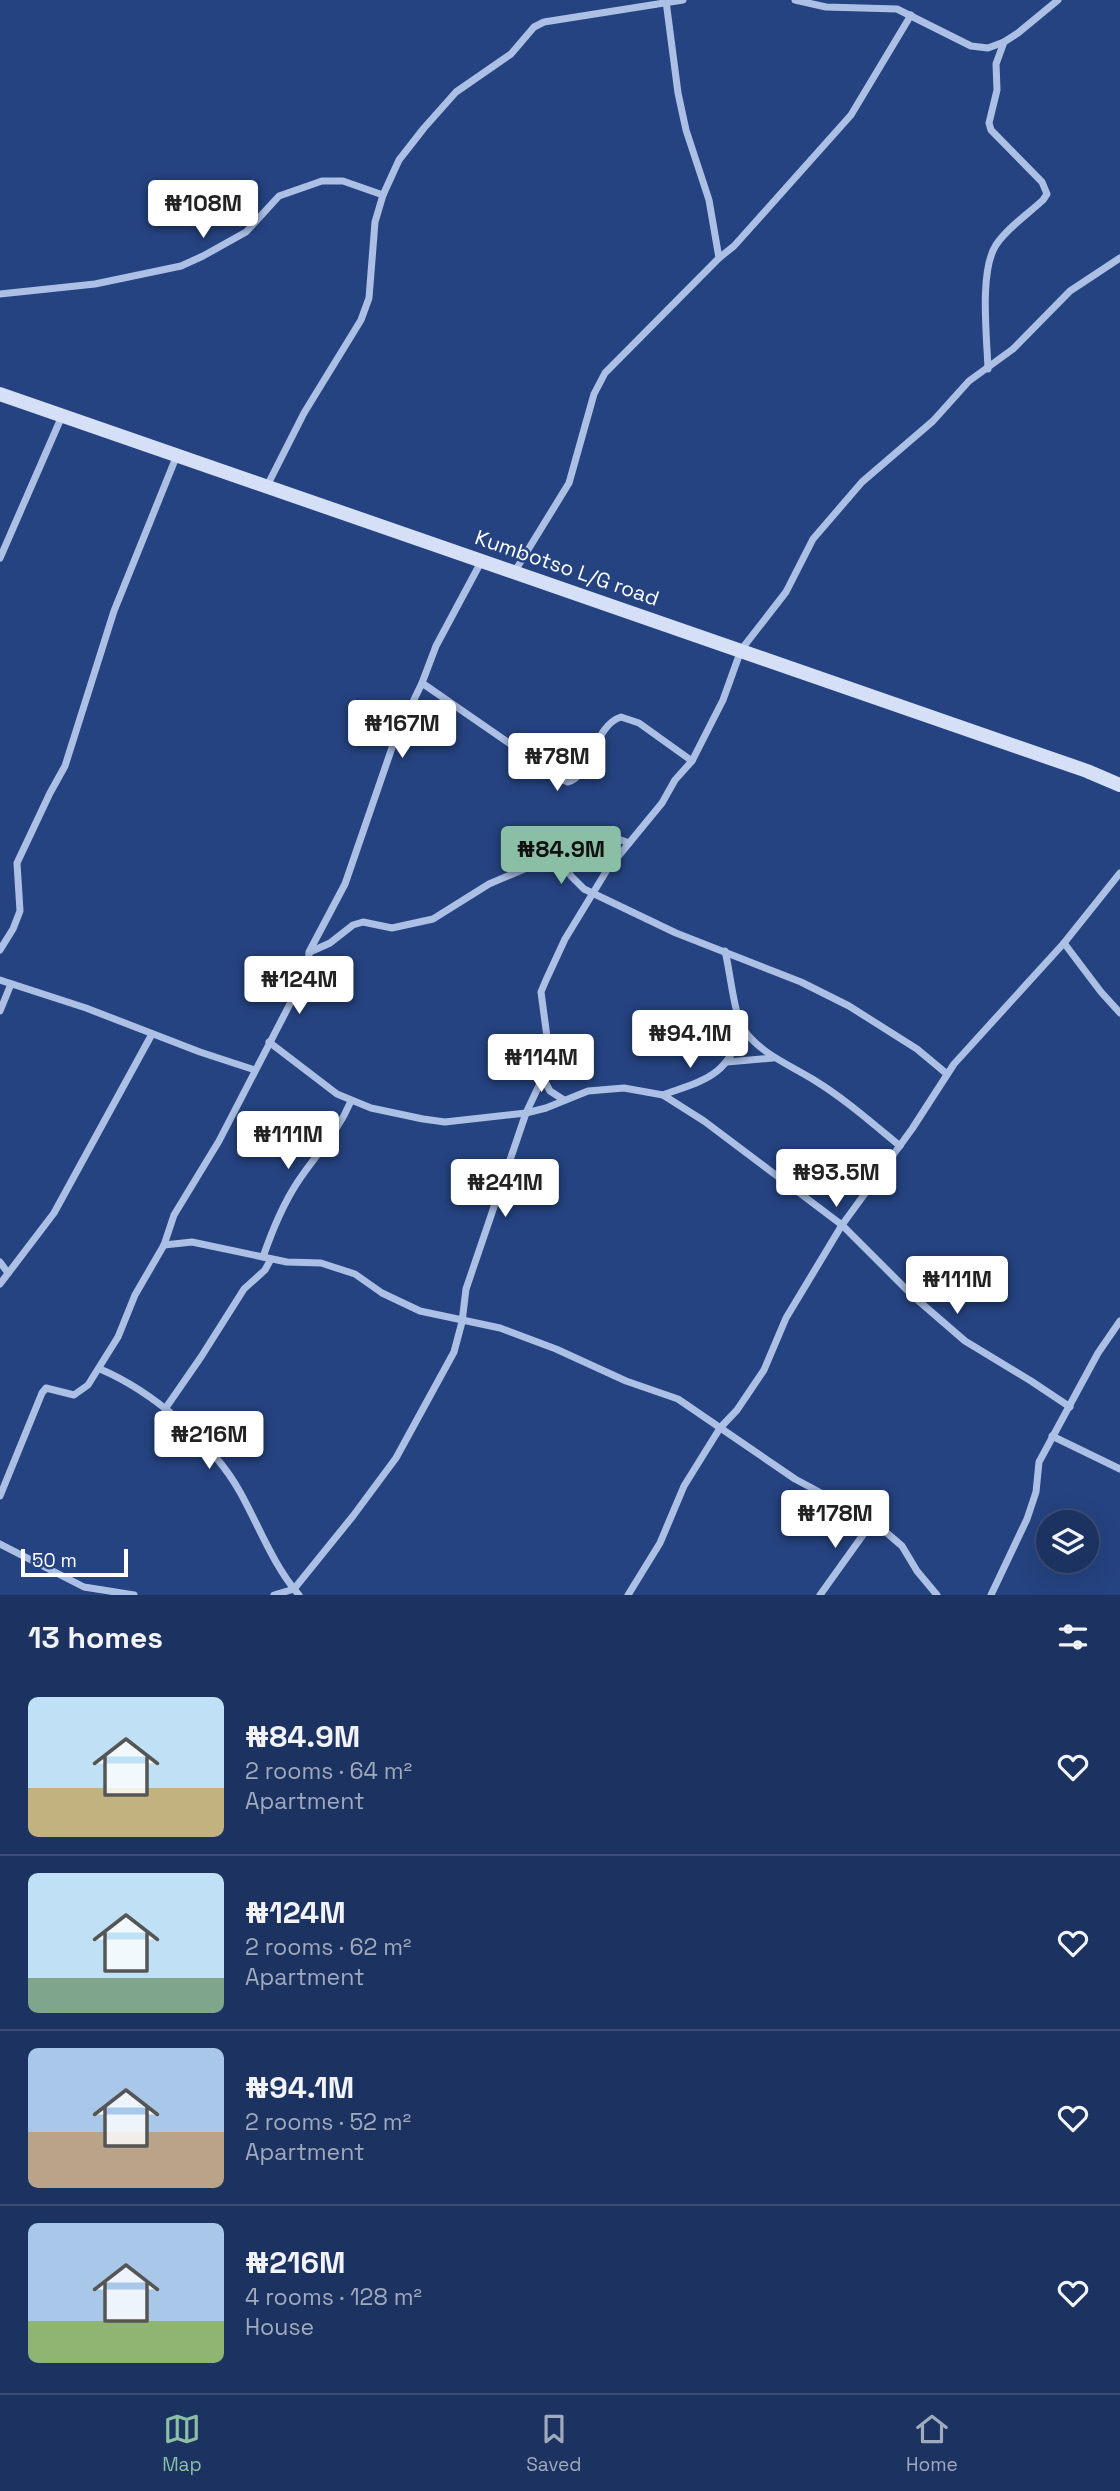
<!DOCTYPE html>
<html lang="en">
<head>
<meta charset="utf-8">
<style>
  :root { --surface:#1c3260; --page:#293e69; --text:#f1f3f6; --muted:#a0aabd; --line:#3a4d75; --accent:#8abfa5 }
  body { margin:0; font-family:"Space Grotesk",sans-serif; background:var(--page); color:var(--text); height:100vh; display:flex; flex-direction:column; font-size:26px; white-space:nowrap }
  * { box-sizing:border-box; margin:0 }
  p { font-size:23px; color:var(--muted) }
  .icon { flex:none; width:38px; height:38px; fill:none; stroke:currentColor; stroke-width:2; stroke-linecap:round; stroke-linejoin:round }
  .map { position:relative; height:1595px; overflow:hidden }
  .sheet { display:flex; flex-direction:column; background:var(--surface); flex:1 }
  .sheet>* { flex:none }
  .fabs { position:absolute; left:1036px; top:1510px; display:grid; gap:14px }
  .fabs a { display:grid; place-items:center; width:63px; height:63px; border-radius:50%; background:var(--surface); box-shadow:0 7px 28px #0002,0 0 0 2px var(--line); font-size:35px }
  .scale { position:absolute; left:21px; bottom:18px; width:107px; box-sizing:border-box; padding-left:7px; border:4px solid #fff; border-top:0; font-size:19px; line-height:24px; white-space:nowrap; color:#fff; -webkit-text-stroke:5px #254380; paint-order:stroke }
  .price { position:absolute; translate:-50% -60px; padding:0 16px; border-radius:7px; background:#fff; color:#222; font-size:23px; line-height:46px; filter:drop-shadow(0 2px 4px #0008) }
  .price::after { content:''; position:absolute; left:50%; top:42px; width:21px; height:16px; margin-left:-10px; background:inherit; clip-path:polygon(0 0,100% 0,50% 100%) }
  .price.on { background:var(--accent); color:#111 }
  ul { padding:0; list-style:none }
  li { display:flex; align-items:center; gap:21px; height:175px; padding:0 28px }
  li+li { border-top:2px solid var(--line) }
  li span { display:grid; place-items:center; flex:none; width:196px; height:140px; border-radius:10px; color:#555 }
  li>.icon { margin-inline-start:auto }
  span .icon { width:84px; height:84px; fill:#fffc; stroke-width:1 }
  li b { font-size:30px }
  h2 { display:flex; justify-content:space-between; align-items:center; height:84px; padding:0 28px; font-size:30px }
  .tabs { display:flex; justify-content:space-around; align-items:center; height:98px; border-top:2px solid var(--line); background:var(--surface); font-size:19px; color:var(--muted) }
  .tabs a { display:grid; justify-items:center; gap:4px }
  .tabs .on { color:var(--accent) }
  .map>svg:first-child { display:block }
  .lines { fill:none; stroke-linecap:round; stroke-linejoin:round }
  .street { stroke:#acc0e6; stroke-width:7 }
  .secondary { stroke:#d5e0f6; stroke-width:14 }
  .labels { text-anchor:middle; stroke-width:5; stroke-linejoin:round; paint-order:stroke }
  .street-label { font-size:21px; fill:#fff; stroke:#254380 }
</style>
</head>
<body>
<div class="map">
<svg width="1120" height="1595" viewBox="0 0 1120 1595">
  <rect width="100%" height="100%" fill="#254380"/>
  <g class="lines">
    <!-- street -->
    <g class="street">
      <polyline points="795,0 826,7 897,9 971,46 988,48 1004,42 1018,33 1058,0"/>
      <polyline points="719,258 734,246 851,115 911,15"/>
      <polyline points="0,294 95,284 181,266 203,256 246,232 279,196 322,181 343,181 383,195"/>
      <path d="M 988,369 C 987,338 979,271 996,245 C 1007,228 1028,214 1043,200 L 1047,194 L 1042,182 L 991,130 L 989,123 L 997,90 L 996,64 L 1004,42"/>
      <polyline points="267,486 304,413 361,320 369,298 375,222 383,195 399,160 424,128 456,92 511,54 534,27 544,22 683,0"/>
      <polyline points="0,558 62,416"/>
      <polyline points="515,571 569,483 594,394 605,373 719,258 709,200 686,130 678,93 666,1"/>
      <path d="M 422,683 L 561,779 L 568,782 C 593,775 593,726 621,717 L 639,723 L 692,761"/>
      <polyline points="553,849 571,876 584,889 676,933 801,982 849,1006 917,1049 947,1074"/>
      <polyline points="1064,943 1101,992 1120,1013"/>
      <polyline points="0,950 13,929 20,911 17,863 50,793 65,766 114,611 177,455"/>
      <path d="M 725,951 C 730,970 734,1016 744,1030 C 761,1054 790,1065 814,1080 C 845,1099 872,1123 900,1146"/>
      <polyline points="310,952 330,943 353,925 363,922 392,928 433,919 489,884 536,864 565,839 582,832 602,833 629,843"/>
      <polyline points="0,980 86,1008 200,1052 255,1070"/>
      <polyline points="0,1011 11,984"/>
      <polyline points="269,1042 337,1094 371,1108 423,1119 445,1122 526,1113 546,1108 588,1091 624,1088 663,1095 704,1121 842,1225 913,1296 965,1341 1031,1381 1070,1407"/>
      <polyline points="727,1062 773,1058"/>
      <polyline points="543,1078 550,1091 564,1100"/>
      <path d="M 663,1095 C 707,1079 726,1077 743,1029"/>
      <polyline points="164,1245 192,1242 287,1262 321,1263 355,1274 382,1293 420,1311 500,1328 556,1349 626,1381 678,1399 795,1479 873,1521 902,1546 917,1571 937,1595"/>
      <path d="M 263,1257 C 272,1231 282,1206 297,1183 C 316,1154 337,1134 351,1101"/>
      <polyline points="0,1262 8,1273"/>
      <polyline points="0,1284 54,1213 152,1034"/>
      <path d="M 100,1369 C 152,1391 212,1442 240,1492 C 259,1526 273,1565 299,1595"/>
      <polyline points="165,1409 201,1357 244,1289 265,1270 271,1259"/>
      <polyline points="1052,1436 1120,1469"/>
      <polyline points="0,1496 42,1393 46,1388 74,1395 88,1385 118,1337 135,1295 164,1245 174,1215 219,1141 308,969 309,952 345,884 395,739 422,683 436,646 481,562"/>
      <polyline points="0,1544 84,1587 134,1595"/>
      <polyline points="274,1595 294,1589 353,1516 396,1458 454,1352 462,1322 466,1289 526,1113 543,1077 547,1037 541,992 546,980 565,939 607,870 662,803 675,780 692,761 723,700 741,650 786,592 813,539 862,482 933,421 969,381 1013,349 1070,291 1120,258"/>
      <polyline points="628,1595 660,1543 684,1486 720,1428 737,1410 764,1370 786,1318 842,1225 912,1129 954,1064 1064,943 1120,873"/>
      <polyline points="820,1595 873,1521"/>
      <polyline points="991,1595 1027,1519 1036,1492 1039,1462 1098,1353 1120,1321"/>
    </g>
    <!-- secondary -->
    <polyline class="secondary" points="0,394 1087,771 1120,785"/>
  </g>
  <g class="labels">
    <!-- street labels -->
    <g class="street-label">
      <text transform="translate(567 568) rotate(19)" y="7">Kumbotso L/G road</text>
    </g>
  </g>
</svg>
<div class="fabs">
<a><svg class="icon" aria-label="layers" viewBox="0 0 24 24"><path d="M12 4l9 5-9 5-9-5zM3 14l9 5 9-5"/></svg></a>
</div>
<div class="scale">50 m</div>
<b class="price" style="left:203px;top:240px">₦108M</b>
<b class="price" style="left:402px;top:760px">₦167M</b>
<b class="price" style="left:557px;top:793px">₦78M</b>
<b class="price on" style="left:561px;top:886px">₦84.9M</b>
<b class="price" style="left:299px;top:1016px">₦124M</b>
<b class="price" style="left:690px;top:1070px">₦94.1M</b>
<b class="price" style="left:541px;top:1094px">₦114M</b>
<b class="price" style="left:288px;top:1171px">₦111M</b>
<b class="price" style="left:836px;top:1209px">₦93.5M</b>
<b class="price" style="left:505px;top:1219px">₦241M</b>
<b class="price" style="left:957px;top:1316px">₦111M</b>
<b class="price" style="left:209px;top:1471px">₦216M</b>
<b class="price" style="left:835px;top:1550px">₦178M</b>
</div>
<section class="sheet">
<h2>13 homes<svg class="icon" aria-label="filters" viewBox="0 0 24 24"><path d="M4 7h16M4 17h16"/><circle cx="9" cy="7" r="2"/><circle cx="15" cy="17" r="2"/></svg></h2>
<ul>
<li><span style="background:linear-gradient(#bfe0f5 65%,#c2b280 0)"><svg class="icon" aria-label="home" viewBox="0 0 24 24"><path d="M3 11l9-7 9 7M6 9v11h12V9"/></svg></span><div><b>₦84.9M</b><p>2 rooms · 64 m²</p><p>Apartment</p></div><svg class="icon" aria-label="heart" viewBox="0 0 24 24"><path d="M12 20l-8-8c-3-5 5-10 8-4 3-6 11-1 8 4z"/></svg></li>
<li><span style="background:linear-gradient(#bfe0f5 75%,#7fa58c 0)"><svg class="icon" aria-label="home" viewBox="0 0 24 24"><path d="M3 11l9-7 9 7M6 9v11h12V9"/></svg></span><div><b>₦124M</b><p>2 rooms · 62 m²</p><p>Apartment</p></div><svg class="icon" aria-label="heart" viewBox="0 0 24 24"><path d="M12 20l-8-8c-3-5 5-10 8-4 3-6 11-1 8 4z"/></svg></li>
<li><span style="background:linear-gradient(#a9c7e8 60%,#b9a48a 0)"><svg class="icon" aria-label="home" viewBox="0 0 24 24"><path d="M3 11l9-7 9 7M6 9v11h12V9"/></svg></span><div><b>₦94.1M</b><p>2 rooms · 52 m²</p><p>Apartment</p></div><svg class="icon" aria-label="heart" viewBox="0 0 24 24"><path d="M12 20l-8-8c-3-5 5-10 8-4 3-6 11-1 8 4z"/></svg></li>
<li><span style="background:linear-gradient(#a9c7e8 70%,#8fb573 0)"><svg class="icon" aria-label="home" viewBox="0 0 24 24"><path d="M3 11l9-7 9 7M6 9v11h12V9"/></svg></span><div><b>₦216M</b><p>4 rooms · 128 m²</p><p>House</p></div><svg class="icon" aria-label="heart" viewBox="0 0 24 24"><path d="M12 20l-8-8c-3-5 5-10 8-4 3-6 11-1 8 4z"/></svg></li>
</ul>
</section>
<nav class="tabs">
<a class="on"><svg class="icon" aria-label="map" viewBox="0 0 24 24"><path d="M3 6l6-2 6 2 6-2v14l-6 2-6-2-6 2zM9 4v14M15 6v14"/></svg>Map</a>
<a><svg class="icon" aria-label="saved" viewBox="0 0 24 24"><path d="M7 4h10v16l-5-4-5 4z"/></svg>Saved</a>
<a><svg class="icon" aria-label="home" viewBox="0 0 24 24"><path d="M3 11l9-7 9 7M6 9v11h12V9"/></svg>Home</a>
</nav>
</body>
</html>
